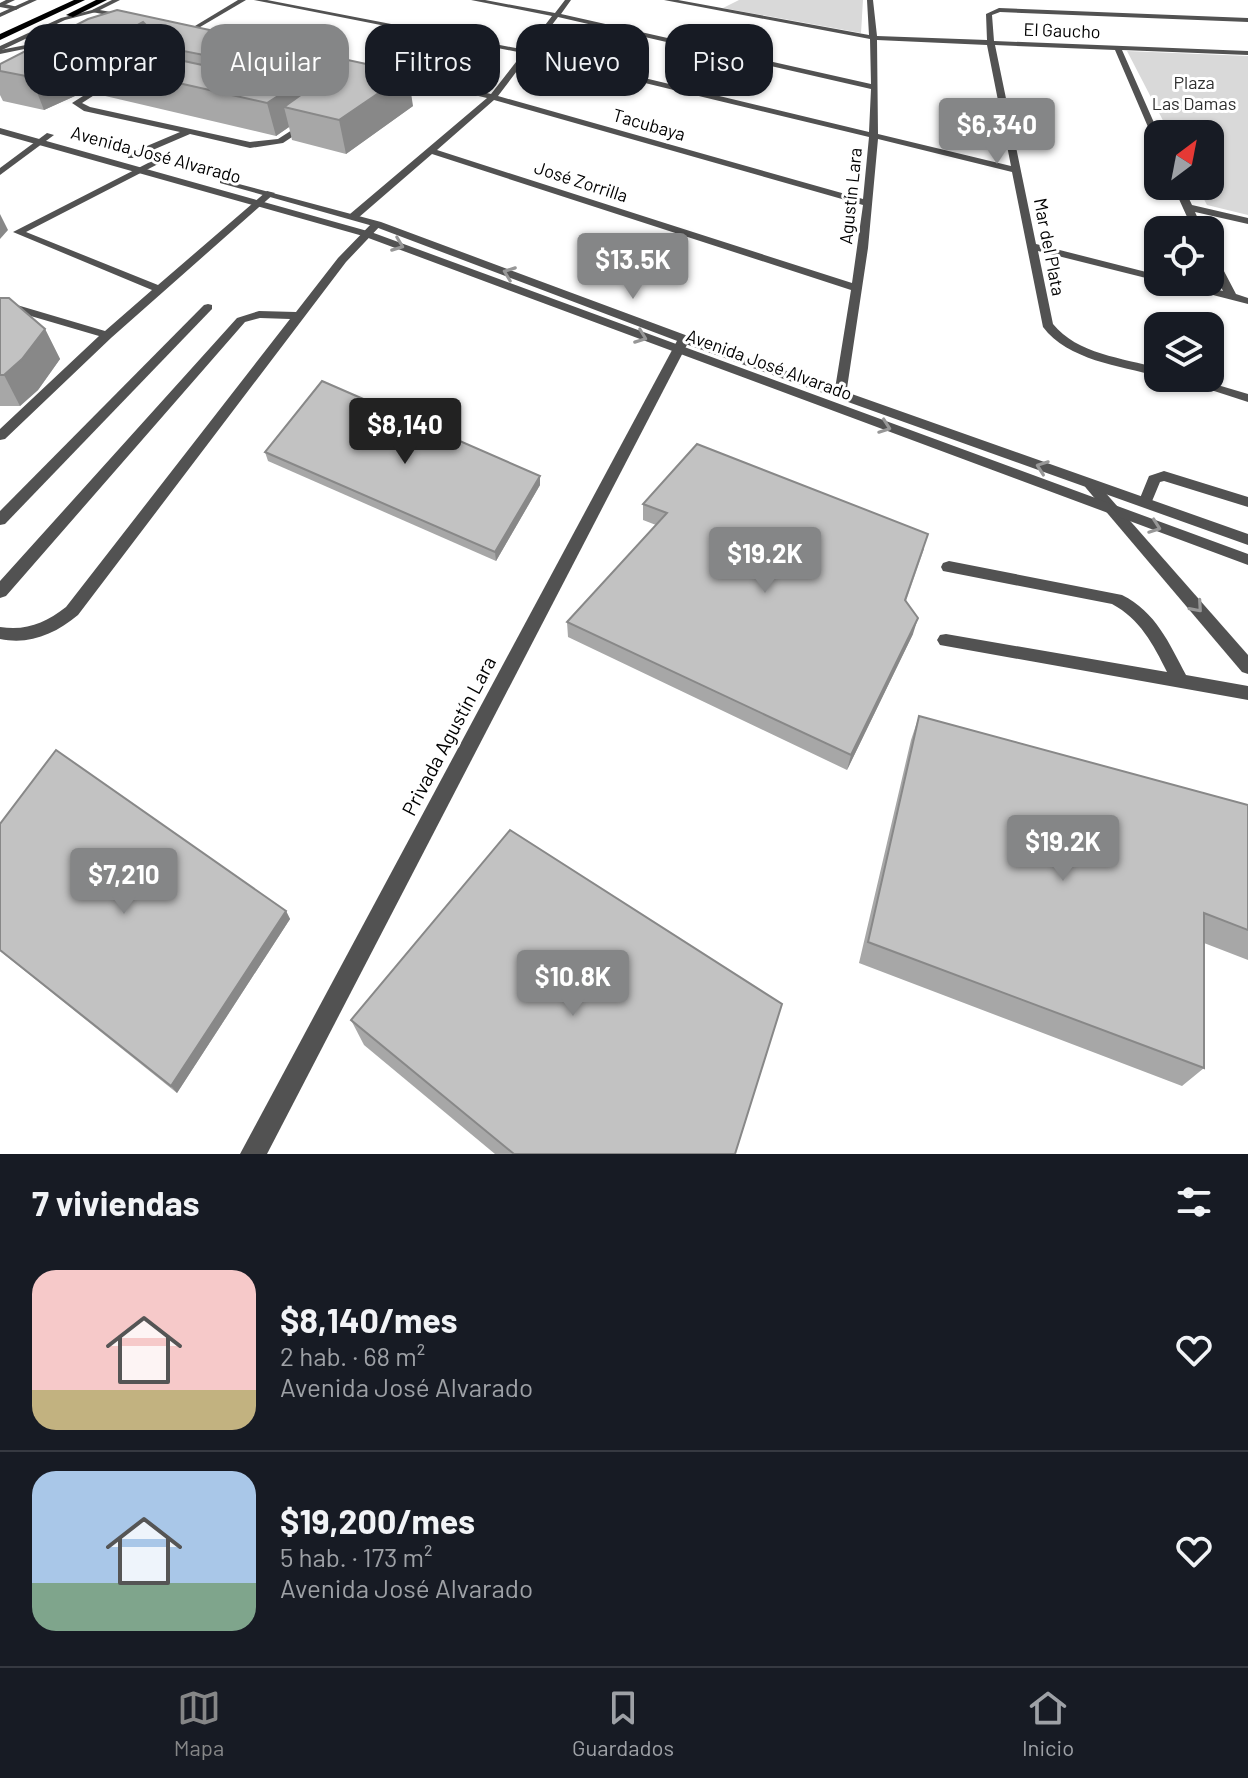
<!DOCTYPE html>
<html lang="es">
<head>
<meta charset="utf-8">
<style>
  :root { --surface:#171b24; --page:#20242c; --text:#f1f3f6; --muted:#9ea1a6; --line:#363941; --accent:#858687 }
  body { margin:0; font-family:Barlow,sans-serif; background:var(--page); color:var(--text); height:100vh; display:flex; flex-direction:column; font-size:30px; white-space:nowrap }
  * { box-sizing:border-box; margin:0 }
  p { font-size:26px; color:var(--muted) }
  .icon { flex:none; width:44px; height:44px; fill:none; stroke:currentColor; stroke-width:2; stroke-linecap:round; stroke-linejoin:round }
  .map { position:relative; height:1154px; overflow:hidden }
  .panel { display:flex; flex-direction:column; background:var(--surface); flex:1 }
  .panel>* { flex:none }
  .hud { position:absolute; left:24px; top:24px; width:800px; height:72px; display:flex; gap:16px }
  .needle { width:52px; rotate:32deg }
  .buttons { position:absolute; left:1144px; top:120px; display:grid; gap:16px }
  .buttons a { display:grid; place-items:center; width:80px; height:80px; border-radius:16px; background:var(--surface); box-shadow:0 2px 6px #0004; font-size:40px }
  .price { position:absolute; translate:-50% -68px; padding:0 18px; border-radius:8px; background:var(--accent); color:#fff; font-size:26px; line-height:52px; filter:drop-shadow(0 2px 4px #0008) }
  .price::after { content:''; position:absolute; left:50%; top:48px; width:24px; height:18px; margin-left:-12px; background:inherit; clip-path:polygon(0 0,100% 0,50% 100%) }
  .price.active { background:#222; color:#fff }
  ul { padding:0; list-style:none }
  li { display:flex; align-items:center; gap:24px; height:200px; padding:0 32px }
  li+li { border-top:2px solid var(--line) }
  li span { display:grid; place-items:center; flex:none; width:224px; height:160px; border-radius:24px; color:#555 }
  li>.icon { margin-inline-start:auto }
  span .icon { width:96px; height:96px; fill:#fffc; stroke-width:1 }
  li b { font-size:34px }
  h2 { display:flex; justify-content:space-between; align-items:center; height:96px; padding:0 32px; font-size:34px }
  .pill { padding:0 28px; border-radius:24px; background:var(--surface); box-shadow:0 2px 6px #0004; font-size:28px; line-height:72px }
  .pill.active { background:var(--accent); color:#fff }
  .tab-bar { display:flex; justify-content:space-around; align-items:center; height:112px; border-top:2px solid var(--line); background:var(--surface); font-size:22px; color:var(--muted) }
  .tab-bar a { display:grid; justify-items:center; gap:4px }
  .tab-bar .active { color:var(--accent) }
  .map>svg:first-child { display:block }
  .green { fill:#d9d9d9 }
  .lines { fill:none; stroke-linecap:round; stroke-linejoin:round }
  .service { fill:#525252; fill-rule:evenodd }
  .minor { fill:#525252; fill-rule:evenodd }
  .tertiary { fill:#525252; fill-rule:evenodd }
  .primary { fill:#000; fill-rule:evenodd }
  .wall { fill:#a7a7a7 }
  .shaded-wall { fill:#888 }
  .building { fill:#c2c2c2; stroke:#888; stroke-width:2 }
  .oneway { stroke:#979797 }
  .labels { text-anchor:middle; stroke-width:6; stroke-linejoin:round; paint-order:stroke }
  .far-street-label { font-size:18px; fill:#000; stroke:#fff }
  .far-park-label { font-size:18px; fill:#303030; stroke:#fff }
  .street-label { font-size:20px; fill:#000; stroke:#fff }
</style>
</head>
<body>
<div class="map">
<svg width="1248" height="1154" viewBox="0 0 1248 1154">
  <rect width="100%" height="100%" fill="#fff"/>
  <!-- green -->
  <g class="green">
    <polygon points="739,0 863,0 861,33 723,8"/>
    <polygon points="1127,51 1248,56 1248,215 1207,205 1197,186 1210,186 1210,134 1170,134"/>
  </g>
  <g class="lines">
    <!-- service -->
    <g class="service">
      <polygon points="6,0 15,0 0,7 0,3"/>
      <polygon points="42,27 59,33 39,46 0,54 0,50 26,45 50,33 42,29"/>
      <polygon points="47,133 54,135 0,175 0,168"/>
      <polygon points="152,161 160,163 26,232 158,285 267,191 275,193 111,338 5,439 0,440 0,429 99,336 0,307 0,300 105,331 152,290 13,232"/>
      <path d="M 373,222 L 382,224 L 346,262 L 78,615 C 55,634 30,645 0,639 L 0,627 C 27,631 45,623 66,607 L 290,319 L 260,318 L 245,322 L 6,596 L 0,598 L 0,581 L 237,318 L 259,311 L 296,312 L 338,258 Z"/>
      <polygon points="208,304 212,305 212,309 5,524 0,525 0,511 204,305"/>
      <polygon points="684,335 690,339 267,1154 240,1154 678,339"/>
      <polygon points="1164,471 1248,497 1248,507 1164,481 1160,482 1150,506 1140,506 1138,503 1149,476"/>
      <polygon points="1091,480 1096,482 1248,655 1248,674 1242,672 1086,488 1084,485"/>
      <path d="M 949,561 L 1122,595 C 1156,612 1169,643 1186,675 L 1248,686 L 1248,700 L 940,645 L 937,640 L 940,635 L 946,634 L 1167,672 C 1153,644 1140,619 1112,604 L 943,571 L 941,567 L 943,563 Z"/>
    </g>
    <!-- minor -->
    <g class="minor">
      <polygon points="238,0 246,0 195,30 190,29"/>
      <path d="M 254,0 L 267,0 L 526,50 L 552,16 L 471,0 L 485,0 L 555,13 L 565,0 L 571,0 L 561,14 L 871,84 L 870,39 L 664,0 L 678,0 L 869,35 L 867,0 L 873,0 L 877,36 L 987,40 L 986,14 L 999,8 L 1248,18 L 1248,22 L 1000,12 L 992,15 L 994,41 L 1248,51 L 1248,55 L 1122,50 L 1159,134 L 1158,144 L 1154,141 L 1115,50 L 995,45 L 1036,244 L 1158,275 L 1158,281 L 1038,251 L 1053,324 C 1077,354 1123,358 1158,368 L 1158,376 C 1119,366 1068,360 1043,327 L 1012,172 L 878,139 L 868,248 L 846,395 L 840,399 L 834,395 L 851,290 L 432,154 L 358,218 L 350,218 L 350,214 L 487,98 L 386,74 L 386,70 L 491,94 L 523,53 ZM 558,17 L 871,89 L 869,132 L 532,51 ZM 877,40 L 987,45 L 1011,166 L 878,134 ZM 529,55 L 869,137 L 863,199 L 498,96 ZM 494,100 L 863,205 L 852,283 L 437,150 Z"/>
      <polygon points="0,3 18,7 19,8 16,10 0,7"/>
      <polygon points="94,9 128,15 131,17 128,19 92,12"/>
      <polygon points="116,75 119,79 82,103 90,107 250,142 278,139 303,123 310,125 283,143 250,148 190,134 134,158 128,158 128,154 180,132 84,111 72,103"/>
      <polygon points="1173,186 1183,186 1192,205 1248,218 1248,224 1195,212 1203,230 1193,230"/>
      <polygon points="1210,251 1215,254 1236,294 1248,298 1248,304 1170,284 1168,282 1187,282 1223,291 1210,265"/>
      <polygon points="1174,378 1194,378 1248,394 1248,402"/>
    </g>
    <!-- tertiary -->
    <g class="tertiary">
      <polygon points="29,0 37,0 0,17 0,13"/>
      <polygon points="112,0 120,0 96,12 65,20 0,51 0,46 61,18 92,10"/>
      <polygon points="0,128 371,232 1248,554 1248,565 363,236 0,134"/>
      <polygon points="220,179 381,222 688,336 1248,534 1248,545 680,342 373,226 220,183"/>
    </g>
    <!-- primary -->
    <g class="primary">
      <polygon points="74,0 85,0 0,40 0,34"/>
      <polygon points="96,0 107,0 73,17 66,15"/>
    </g>
  </g>
  <!-- wall -->
  <g class="wall">
    <polygon points="117,10 413,106 346,154 292,140 289,127 276,136 101,95 98,84 86,91 44,110 3,101 0,95 0,64"/>
    <polygon points="0,298 45,329 60,359 38,390 20,406 0,406"/>
    <polygon points="265,452 540,485 496,561 268,461"/>
    <polygon points="643,504 924,549 906,601 913,634 847,770 568,637 567,622 656,525 643,520"/>
    <polygon points="919,716 1248,805 1248,960 1204,943 1204,1068 1182,1086 859,963 911,740"/>
    <polygon points="0,824 286,911 290,919 177,1093 0,951"/>
    <polygon points="351,1020 736,1154 495,1154 364,1045"/>
  </g>
  <!-- shaded-wall -->
  <g class="shaded-wall">
    <polygon points="143,22 150,45 148,44 158,75 90,63 98,84 86,91 44,110 31,77"/>
    <polygon points="408,73 413,106 346,154 339,120"/>
    <polygon points="295,85 301,111 284,107 289,127 276,136 267,103"/>
    <polygon points="0,214 8,230 0,239"/>
    <polygon points="45,329 60,359 38,390 20,406 4,375"/>
    <polygon points="540,476 540,485 496,561 495,552"/>
    <polygon points="918,618 913,634 847,770 851,755"/>
    <polygon points="286,911 290,919 177,1093 171,1086"/>
  </g>
  <!-- building -->
  <g class="building">
    <polygon points="117,10 408,73 339,120 284,107 316,84 300,74 148,44 140,48 142,52 295,85 267,103 90,63 147,31 148,27 143,22 74,60 31,77 0,71 0,64 88,19"/>
    <polygon points="0,298 9,298 45,329 22,359 4,375 0,375"/>
    <polygon points="322,381 540,476 495,552 265,452"/>
    <polygon points="697,444 928,534 905,600 918,618 851,755 567,622 667,513 643,504"/>
    <polygon points="919,716 1248,805 1248,930 1204,913 1204,1068 868,942"/>
    <polygon points="56,750 286,911 171,1086 0,950 0,824"/>
    <polygon points="510,830 782,1004 735,1154 514,1154 351,1020"/>
  </g>
  <!-- one-way arrows -->
  <defs><path id="oneway-chevron" d="M-2-3.5L2.5 0L-2 3.5" fill="none" stroke-width="1.6" stroke-linecap="round" stroke-linejoin="round" transform="scale(2)"/></defs>
  <g class="oneway">
    <use href="#oneway-chevron" transform="translate(398 245) rotate(21)"/>
    <use href="#oneway-chevron" transform="translate(509 273) rotate(-159)"/>
    <use href="#oneway-chevron" transform="translate(641 337) rotate(21)"/>
    <use href="#oneway-chevron" transform="translate(885 427) rotate(20)"/>
    <use href="#oneway-chevron" transform="translate(1042 467) rotate(-160)"/>
    <use href="#oneway-chevron" transform="translate(1155 527) rotate(20)"/>
    <use href="#oneway-chevron" transform="translate(1197 607) rotate(49)"/>
  </g>
  <g class="labels">
    <!-- far-street labels -->
    <g class="far-street-label">
      <text transform="translate(1062 31) rotate(2)" y="6">El Gaucho</text>
      <text transform="translate(649 125) rotate(16)" y="6">Tacubaya</text>
      <text transform="translate(156 155) rotate(15)" y="6">Avenida José Alvarado</text>
      <text transform="translate(581 182) rotate(18)" y="6">José Zorrilla</text>
      <text transform="translate(851 196) rotate(-84)" y="6">Agustín Lara</text>
      <text transform="translate(1049 247) rotate(79)" y="6">Mar del Plata</text>
      <text transform="translate(769 365) rotate(20)" y="6">Avenida José Alvarado</text>
    </g>
    <!-- far-park labels -->
    <g class="far-park-label">
      <text x="1194" y="89">Plaza<tspan x="1194" dy="21">Las Damas</tspan></text>
    </g>
    <!-- street labels -->
    <g class="street-label">
      <text transform="translate(449 736) rotate(-62)" y="7">Privada Agustín Lara</text>
    </g>
  </g>
</svg>
<div class="buttons">
<a><svg class="needle" viewBox="-14 -14 28 28"><path d="M0-13l5 13h-10z" fill="#e53935"/><path d="M0 13l5-13h-10z" fill="#9ea1a6"/></svg></a>
<a><svg class="icon" aria-label="locate" viewBox="0 0 24 24"><circle cx="12" cy="12" r="6"/><path d="M12 2v4M12 18v4M2 12h4M18 12h4"/></svg></a>
<a><svg class="icon" aria-label="layers" viewBox="0 0 24 24"><path d="M12 4l9 5-9 5-9-5zM3 14l9 5 9-5"/></svg></a>
</div>
<b class="price" style="left:997px;top:166px">$6,340</b>
<b class="price" style="left:633px;top:301px">$13.5K</b>
<b class="price active" style="left:405px;top:466px">$8,140</b>
<b class="price" style="left:765px;top:595px">$19.2K</b>
<b class="price" style="left:1063px;top:883px">$19.2K</b>
<b class="price" style="left:124px;top:916px">$7,210</b>
<b class="price" style="left:573px;top:1018px">$10.8K</b>
<div class="hud">
<a class="pill">Comprar</a>
<a class="pill active">Alquilar</a>
<a class="pill">Filtros</a>
<a class="pill">Nuevo</a>
<a class="pill">Piso</a>
</div>
</div>
<section class="panel">
<h2>7 viviendas<svg class="icon" aria-label="filters" viewBox="0 0 24 24"><path d="M4 7h16M4 17h16"/><circle cx="9" cy="7" r="2"/><circle cx="15" cy="17" r="2"/></svg></h2>
<ul>
<li><span style="background:linear-gradient(#f6c9c9 75%,#c2b280 0)"><svg class="icon" aria-label="home" viewBox="0 0 24 24"><path d="M3 11l9-7 9 7M6 9v11h12V9"/></svg></span><div><b>$8,140/mes</b><p>2 hab. · 68 m²</p><p>Avenida José Alvarado</p></div><svg class="icon" aria-label="heart" viewBox="0 0 24 24"><path d="M12 20l-8-8c-3-5 5-10 8-4 3-6 11-1 8 4z"/></svg></li>
<li><span style="background:linear-gradient(#a9c7e8 70%,#7fa58c 0)"><svg class="icon" aria-label="home" viewBox="0 0 24 24"><path d="M3 11l9-7 9 7M6 9v11h12V9"/></svg></span><div><b>$19,200/mes</b><p>5 hab. · 173 m²</p><p>Avenida José Alvarado</p></div><svg class="icon" aria-label="heart" viewBox="0 0 24 24"><path d="M12 20l-8-8c-3-5 5-10 8-4 3-6 11-1 8 4z"/></svg></li>
</ul>
</section>
<nav class="tab-bar">
<a class="active"><svg class="icon" aria-label="map" viewBox="0 0 24 24"><path d="M3 6l6-2 6 2 6-2v14l-6 2-6-2-6 2zM9 4v14M15 6v14"/></svg>Mapa</a>
<a><svg class="icon" aria-label="saved" viewBox="0 0 24 24"><path d="M7 4h10v16l-5-4-5 4z"/></svg>Guardados</a>
<a><svg class="icon" aria-label="home" viewBox="0 0 24 24"><path d="M3 11l9-7 9 7M6 9v11h12V9"/></svg>Inicio</a>
</nav>
</body>
</html>
